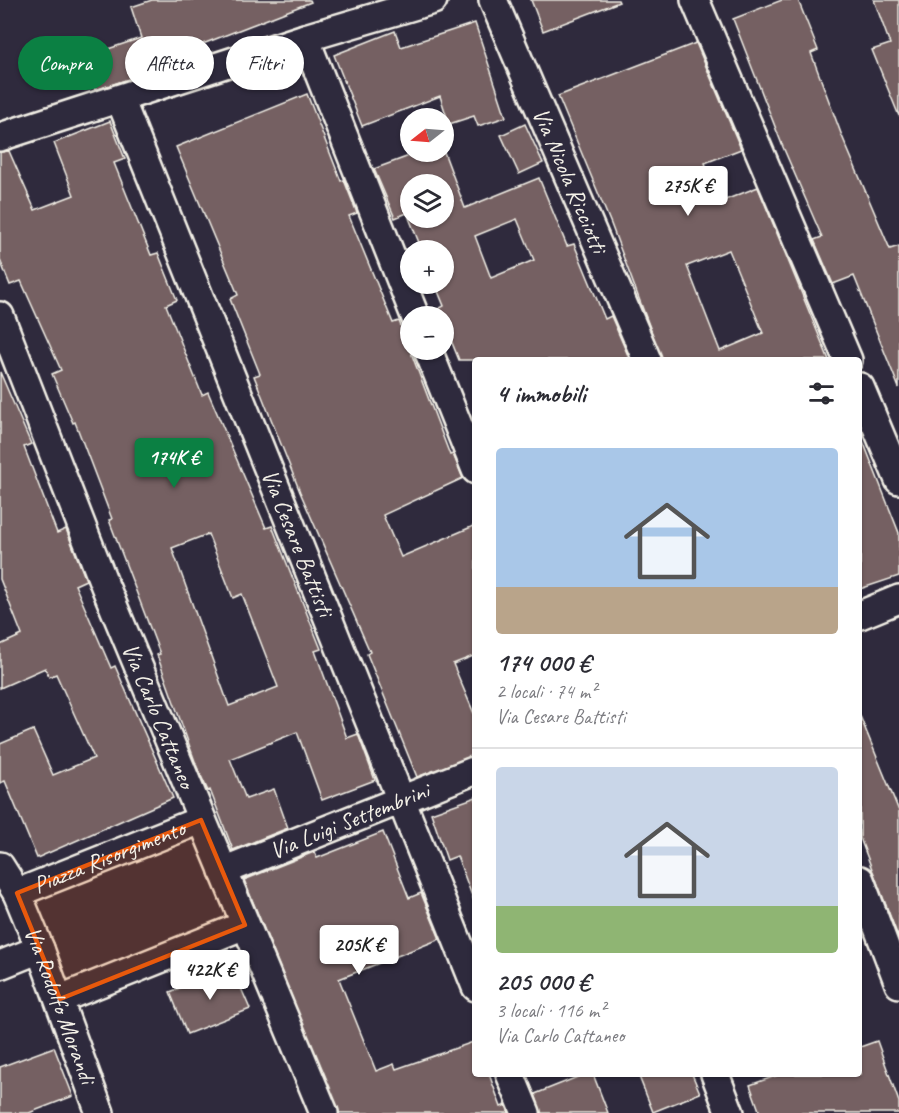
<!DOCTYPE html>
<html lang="it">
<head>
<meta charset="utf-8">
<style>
  :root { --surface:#fff; --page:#f2f2f3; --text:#2b2b33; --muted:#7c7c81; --line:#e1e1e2; --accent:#0b8043 }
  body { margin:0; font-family:Caveat,sans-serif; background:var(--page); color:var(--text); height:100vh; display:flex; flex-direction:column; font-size:22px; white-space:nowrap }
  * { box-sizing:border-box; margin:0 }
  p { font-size:20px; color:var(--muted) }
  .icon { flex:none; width:33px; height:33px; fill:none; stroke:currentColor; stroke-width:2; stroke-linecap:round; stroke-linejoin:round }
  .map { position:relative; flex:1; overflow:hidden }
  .drawer { position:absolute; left:472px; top:357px; width:390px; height:720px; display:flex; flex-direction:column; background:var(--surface); border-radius:6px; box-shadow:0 2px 4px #0004 }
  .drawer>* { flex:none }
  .hud { position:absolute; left:18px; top:36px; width:364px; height:54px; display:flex; gap:12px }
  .needle { width:39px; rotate:253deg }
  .tools { position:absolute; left:400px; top:108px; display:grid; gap:12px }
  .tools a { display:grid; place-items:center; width:54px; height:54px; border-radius:50%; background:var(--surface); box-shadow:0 2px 4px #0004; font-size:30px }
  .price { position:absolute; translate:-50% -51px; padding:0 14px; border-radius:6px; background:#fff; color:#222; font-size:20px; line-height:39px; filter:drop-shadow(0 2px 3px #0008) }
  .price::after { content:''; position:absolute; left:50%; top:36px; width:18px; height:14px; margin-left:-9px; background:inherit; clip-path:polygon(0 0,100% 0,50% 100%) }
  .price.on { background:var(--accent); color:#fff }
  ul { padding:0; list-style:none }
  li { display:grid; align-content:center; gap:12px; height:318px; padding:0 24px }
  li+li { border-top:2px solid var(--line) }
  li span { display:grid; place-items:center; height:186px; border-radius:6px; color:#555 }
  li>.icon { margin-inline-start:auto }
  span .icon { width:108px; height:108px; fill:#fffc; stroke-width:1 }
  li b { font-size:26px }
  h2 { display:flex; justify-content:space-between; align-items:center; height:72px; padding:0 24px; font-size:26px }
  .pill { padding:0 21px; border-radius:27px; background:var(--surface); box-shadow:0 2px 4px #0004; font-size:21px; line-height:54px }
  .pill.on { background:var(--accent); color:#fff }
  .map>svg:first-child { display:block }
  .building { fill:#756162; stroke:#f4f1e8; stroke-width:1.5; fill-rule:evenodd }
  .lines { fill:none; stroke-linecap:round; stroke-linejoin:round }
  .minor-casing { stroke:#f4f1e8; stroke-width:32 }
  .minor { stroke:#2f2a3d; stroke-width:27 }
  .marked { fill:#e8590c; fill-opacity:0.2; stroke:#e8590c; stroke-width:4.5; stroke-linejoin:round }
  .labels { text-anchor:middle; stroke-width:4.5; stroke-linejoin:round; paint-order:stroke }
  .street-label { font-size:24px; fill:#f4f1e8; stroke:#2f2a3d }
</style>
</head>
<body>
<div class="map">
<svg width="899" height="1113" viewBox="0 0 899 1113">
  <rect width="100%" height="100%" fill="#2f2a3d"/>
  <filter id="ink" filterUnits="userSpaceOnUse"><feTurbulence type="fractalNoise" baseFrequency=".0167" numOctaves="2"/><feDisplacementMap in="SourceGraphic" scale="12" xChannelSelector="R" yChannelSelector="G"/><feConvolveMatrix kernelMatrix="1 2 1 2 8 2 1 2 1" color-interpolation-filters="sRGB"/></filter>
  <g filter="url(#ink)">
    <!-- building -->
    <g class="building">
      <polygon points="152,0 310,0 311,2 195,47 129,68 132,78 95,90 84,57 141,38 131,7"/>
      <polygon points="531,0 618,0 619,2 543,31"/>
      <polygon points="782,0 798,0 818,50 811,53 842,136 890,249 899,246 899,388 854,276 833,284 814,240 822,237 783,147 733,19"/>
      <polygon points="874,0 899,0 899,116 872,50 890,44"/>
      <polygon points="475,23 506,117 478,126 474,116 449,124 440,96 362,126 334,55 395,31 401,47"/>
      <path d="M 696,43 L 741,149 L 705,163 L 720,202 L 758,187 L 829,360 L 662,360 L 611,224 L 558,96 ZM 729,250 L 763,333 L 720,351 L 687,266 Z"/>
      <polygon points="307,94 341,181 344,180 357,213 349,216 393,323 399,321 450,455 453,454 463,478 383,515 401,557 476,525 476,655 453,664 476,718 476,755 417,777 367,654 370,652 300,492 254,376 260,374 230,299 238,295 176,147"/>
      <path d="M 110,121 L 125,159 L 114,163 L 151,255 L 158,253 L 177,300 L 166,305 L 202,395 L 208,392 L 266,528 L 272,526 L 321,649 L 315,651 L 347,738 L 358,734 L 375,780 L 322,800 L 297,732 L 230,759 L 246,799 L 274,789 L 288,828 L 233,850 L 210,790 L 208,791 L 197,767 L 157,655 L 160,654 L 109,520 L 112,519 L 75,422 L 73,423 L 52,374 L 61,370 L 21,281 L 10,285 L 0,260 L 0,152 L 9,151 L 35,210 L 74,195 L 54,143 ZM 208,534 L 233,598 L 242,594 L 278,687 L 229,706 L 172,548 Z"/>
      <polygon points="525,124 543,163 519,174 501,135"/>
      <path d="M 420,152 L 444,152 L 465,208 L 539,178 L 567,246 L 574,244 L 605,319 L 611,316 L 630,360 L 459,360 L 444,323 L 444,316 L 441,316 L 438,309 L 444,306 L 435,284 L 444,284 L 444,250 L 422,250 L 407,213 L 395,218 L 374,169 ZM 411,184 L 444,184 L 444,218 L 411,218 ZM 517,219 L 534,260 L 491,278 L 475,236 Z"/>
      <polygon points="0,372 31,444 24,447 57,533 66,529 86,580 75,585 111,668 115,666 173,798 37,858 5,781 0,783 0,744 33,730 53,775 94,758 56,674 49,677 45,668 0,688 0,645 22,635 0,579"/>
      <polygon points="861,436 899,533 899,576 860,589"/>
      <polygon points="860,716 899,811 899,939 860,838"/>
      <polygon points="476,797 476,901 474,901 457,856 447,860 431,813"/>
      <polygon points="383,832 409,898 421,893 440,939 339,979 376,1071 394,1064 396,1069 476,1041 476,1074 489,1074 501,1107 506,1105 509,1113 339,1113 244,880 314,852 317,858"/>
      <polygon points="232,967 250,1009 187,1034 170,992"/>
      <polygon points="877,1041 899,1102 899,1113 760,1113 750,1085 781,1074 860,1074 860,1047"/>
      <polygon points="54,1047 73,1096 29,1113 0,1113 0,1067"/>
      <polygon points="585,1074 593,1074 608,1113 541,1113 535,1094"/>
      <polygon points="638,1074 692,1074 700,1093 653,1112"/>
    </g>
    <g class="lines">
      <defs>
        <g id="minor">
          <path id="s1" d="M 493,0 L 647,360"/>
          <polyline points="695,0 848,360"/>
          <polyline points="305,38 415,316"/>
          <path id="s2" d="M 120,99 L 476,987"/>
          <polyline points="0,137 305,38 433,0"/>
          <path id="s3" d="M 0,316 L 105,586 L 324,1113"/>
          <polyline points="428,350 476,470"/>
          <polyline points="860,387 899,480"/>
          <polyline points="860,615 899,599"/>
          <path id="s4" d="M 0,866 L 17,893 L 40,949 L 100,1113"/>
          <path id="s5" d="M 223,871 L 476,770"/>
          <polyline points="860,880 899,984"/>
          <path id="s6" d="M 17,893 L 201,820"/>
          <polyline points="0,965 40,949"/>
          <polyline points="60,999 245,925"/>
          <polyline points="510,1074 526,1113"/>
          <polyline points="715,1074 730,1113"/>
        </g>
      </defs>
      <!-- minor casing -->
      <use href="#minor" class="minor-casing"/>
      <!-- minor -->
      <use href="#minor" class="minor"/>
    </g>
  </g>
  <!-- marked area -->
  <path class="marked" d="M 201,820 L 245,925 L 60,999 L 17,893 Z"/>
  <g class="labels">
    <!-- street labels -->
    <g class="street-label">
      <text dy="8" stroke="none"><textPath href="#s1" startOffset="196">Via Nicola Ricciotti</textPath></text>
      <text dy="8" stroke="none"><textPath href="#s2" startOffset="478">Via Cesare Battisti</textPath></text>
      <text dy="8" stroke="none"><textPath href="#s3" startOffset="430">Via Carlo Cattaneo</textPath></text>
      <text dy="8" stroke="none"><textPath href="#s5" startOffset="136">Via Luigi Settembrini</textPath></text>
      <text dy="8" stroke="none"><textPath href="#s6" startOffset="99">Piazza Risorgimento</textPath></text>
      <text dy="8" stroke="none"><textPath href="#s4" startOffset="152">Via Rodolfo Morandi</textPath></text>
    </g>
  </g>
</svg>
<div class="tools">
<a><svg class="needle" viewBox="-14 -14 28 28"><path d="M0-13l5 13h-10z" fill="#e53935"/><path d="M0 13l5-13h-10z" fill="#7c7c81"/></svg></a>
<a><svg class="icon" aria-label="layers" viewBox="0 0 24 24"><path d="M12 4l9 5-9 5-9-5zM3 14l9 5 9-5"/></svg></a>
<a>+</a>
<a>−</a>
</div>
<b class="price" style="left:688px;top:217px">275K €</b>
<b class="price on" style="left:174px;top:489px">174K €</b>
<b class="price" style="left:359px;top:976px">205K €</b>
<b class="price" style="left:210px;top:1001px">422K €</b>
<div class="hud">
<a class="pill on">Compra</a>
<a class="pill">Affitta</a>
<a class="pill">Filtri</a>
</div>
<section class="drawer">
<h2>4 immobili<svg class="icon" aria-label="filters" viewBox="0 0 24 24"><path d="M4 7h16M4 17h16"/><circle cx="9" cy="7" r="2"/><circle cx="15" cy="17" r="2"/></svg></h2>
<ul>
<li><span style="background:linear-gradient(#a9c7e8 75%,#b9a48a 0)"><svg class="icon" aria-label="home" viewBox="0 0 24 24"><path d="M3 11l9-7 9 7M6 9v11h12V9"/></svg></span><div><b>174 000 €</b><p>2 locali · 74 m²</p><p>Via Cesare Battisti</p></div></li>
<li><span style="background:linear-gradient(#c9d6e8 75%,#8fb573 0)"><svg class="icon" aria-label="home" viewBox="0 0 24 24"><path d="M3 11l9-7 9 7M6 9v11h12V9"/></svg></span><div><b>205 000 €</b><p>3 locali · 116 m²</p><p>Via Carlo Cattaneo</p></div></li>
</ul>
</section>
</div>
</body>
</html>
